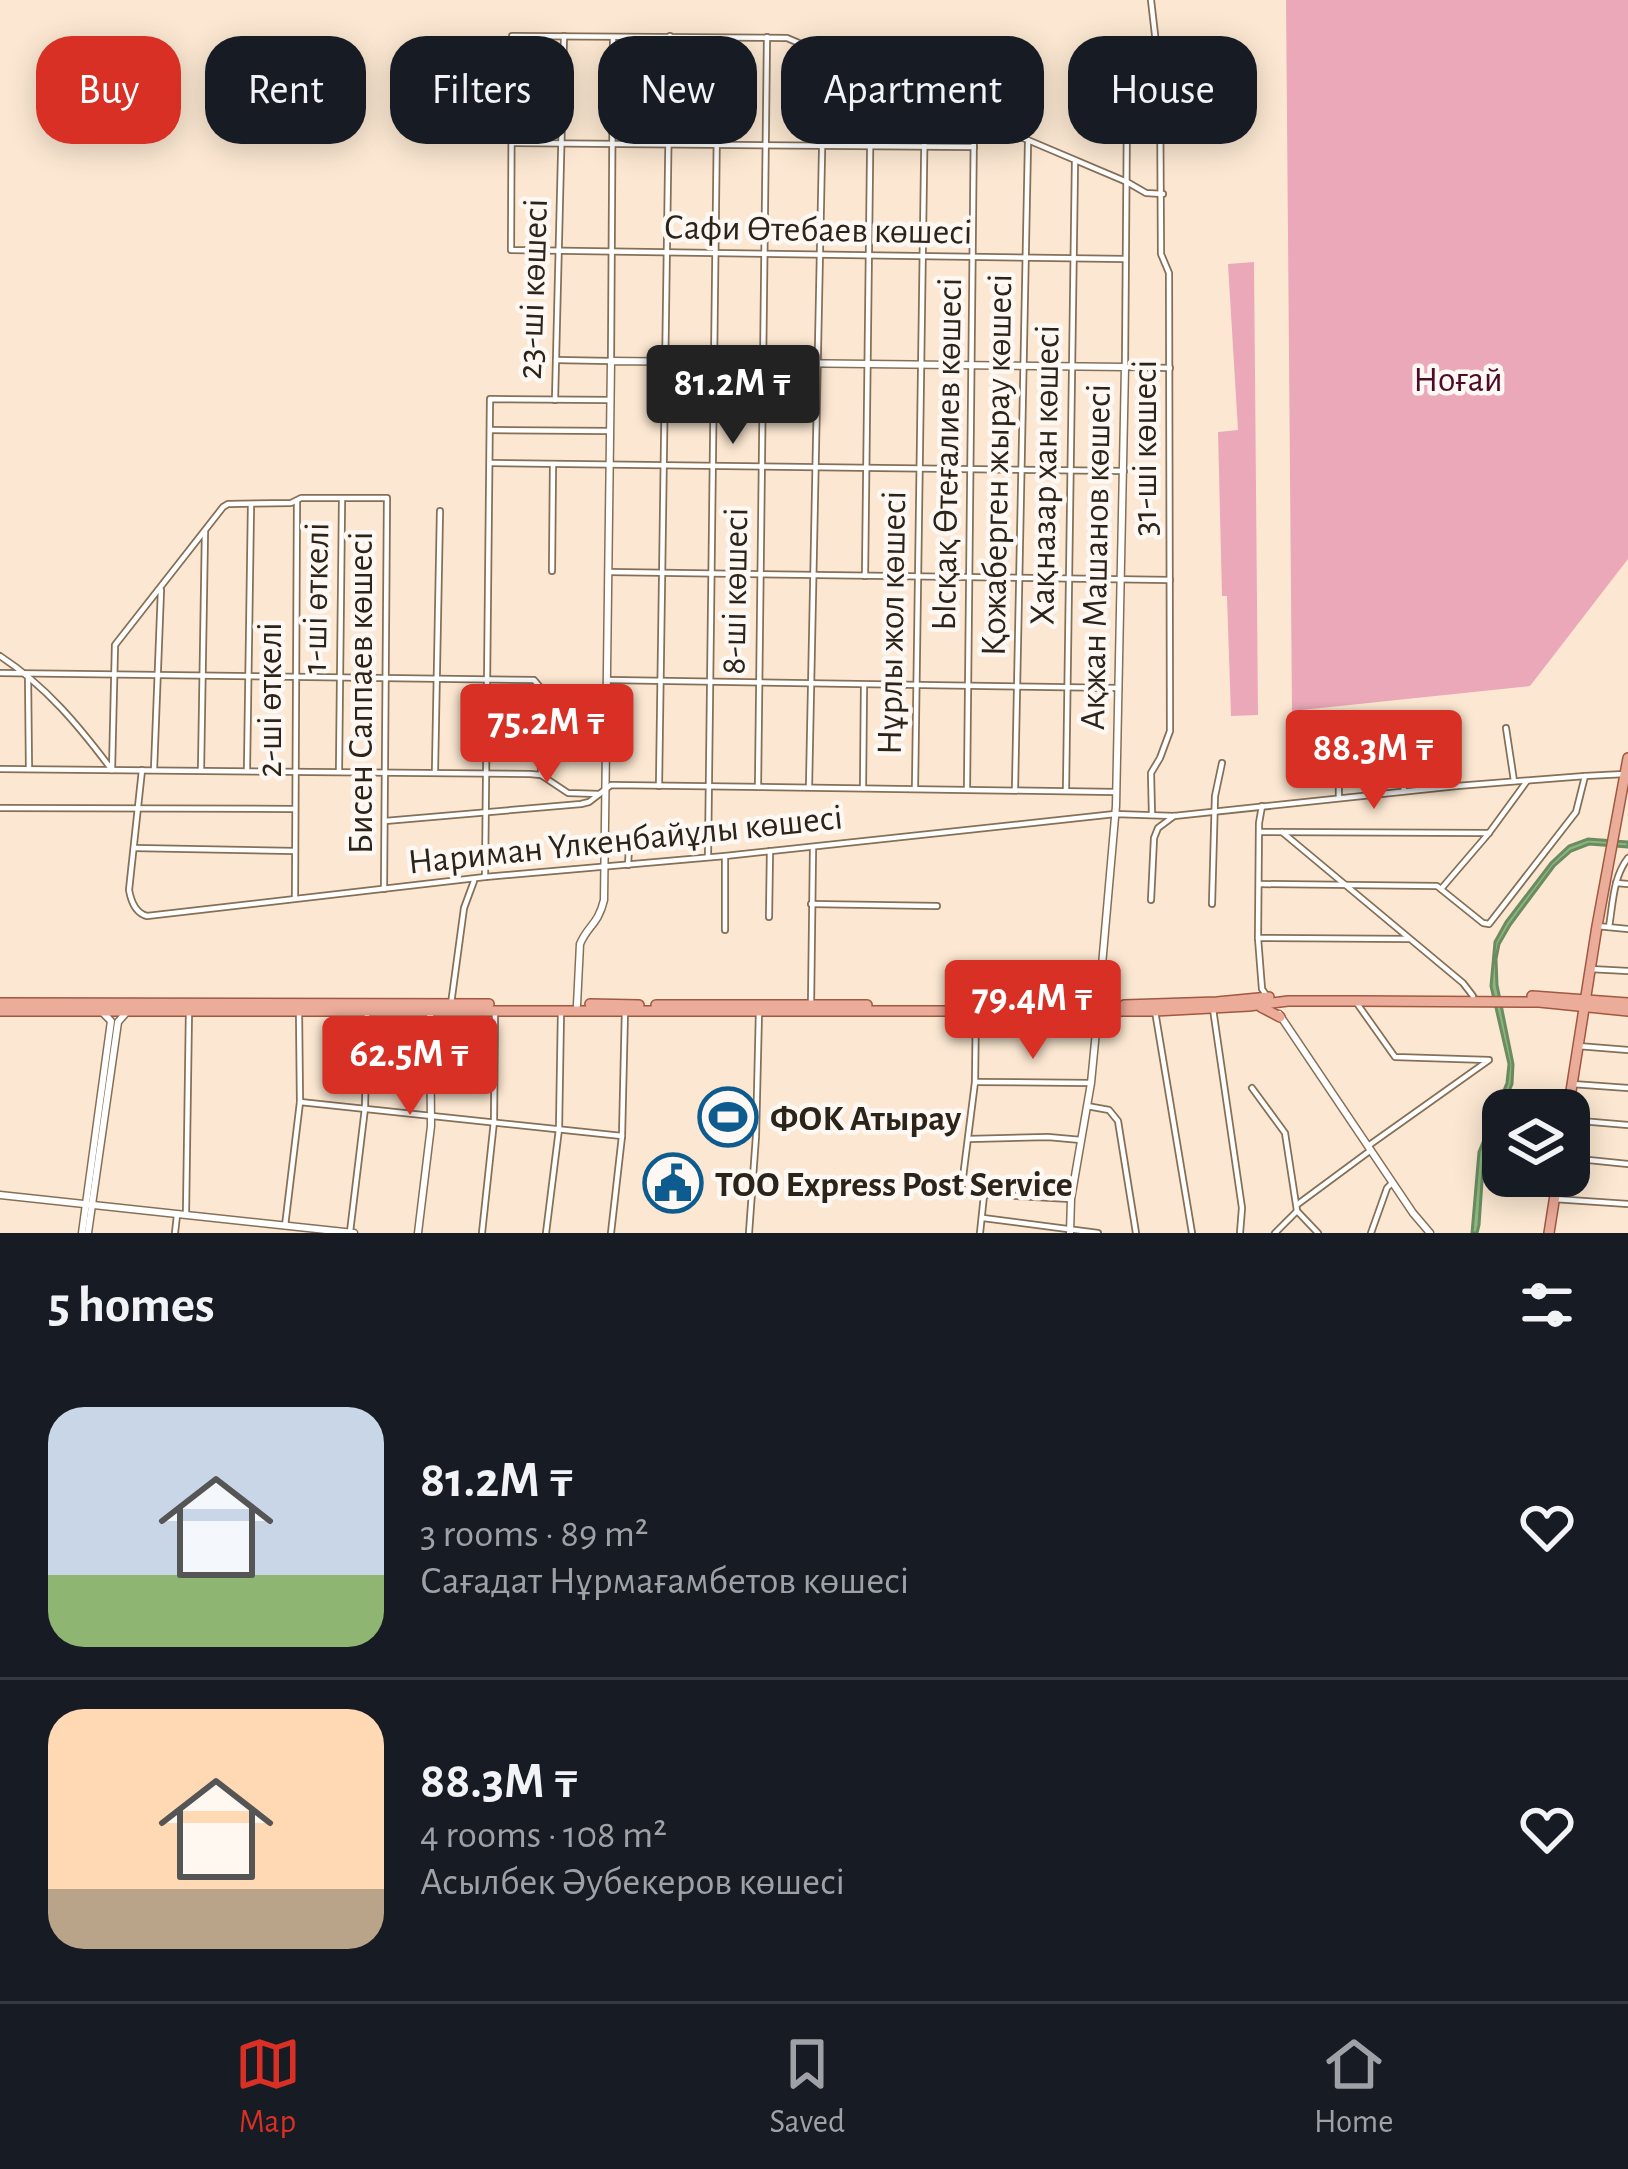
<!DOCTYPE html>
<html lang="en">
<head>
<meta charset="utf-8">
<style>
  :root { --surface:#171b24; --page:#242831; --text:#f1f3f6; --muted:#9ea1a6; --line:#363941; --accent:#d93025 }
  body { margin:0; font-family:"Alegreya Sans",sans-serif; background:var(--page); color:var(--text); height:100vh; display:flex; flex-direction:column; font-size:45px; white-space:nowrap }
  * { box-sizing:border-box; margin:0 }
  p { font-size:39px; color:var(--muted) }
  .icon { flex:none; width:66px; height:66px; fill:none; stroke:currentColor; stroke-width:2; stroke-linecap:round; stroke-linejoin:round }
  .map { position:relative; height:1233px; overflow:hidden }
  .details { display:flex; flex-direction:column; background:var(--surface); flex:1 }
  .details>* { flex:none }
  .banner { position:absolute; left:36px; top:36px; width:1557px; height:108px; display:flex; gap:24px }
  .controls { position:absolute; left:1482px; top:1089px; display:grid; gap:24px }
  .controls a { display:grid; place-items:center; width:108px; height:108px; border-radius:24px; background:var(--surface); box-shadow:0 6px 30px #0003; font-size:60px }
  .price { position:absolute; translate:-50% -102px; padding:0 27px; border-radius:12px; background:var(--accent); color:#fff; font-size:39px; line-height:78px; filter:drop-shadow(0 3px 6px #0008) }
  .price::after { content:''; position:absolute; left:50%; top:72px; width:36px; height:27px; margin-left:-18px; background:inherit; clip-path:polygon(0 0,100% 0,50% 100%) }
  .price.current { background:#222; color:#fff }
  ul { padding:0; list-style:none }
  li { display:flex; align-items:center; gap:36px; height:300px; padding:0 48px }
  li+li { border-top:3px solid var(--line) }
  li span { display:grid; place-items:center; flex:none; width:336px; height:240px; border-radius:36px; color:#555 }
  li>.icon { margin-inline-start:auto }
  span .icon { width:144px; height:144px; fill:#fffc; stroke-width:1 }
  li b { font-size:51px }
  h2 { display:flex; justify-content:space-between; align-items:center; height:144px; padding:0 48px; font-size:51px }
  .pill { padding:0 42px; border-radius:36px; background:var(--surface); box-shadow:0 6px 30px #0003; font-size:42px; line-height:108px }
  .pill.current { background:var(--accent); color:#fff }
  .menu { display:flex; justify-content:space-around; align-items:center; height:168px; border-top:3px solid var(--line); background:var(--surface); font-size:33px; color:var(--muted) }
  .menu a { display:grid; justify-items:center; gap:6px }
  .menu .current { color:var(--accent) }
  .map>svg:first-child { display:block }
  .green { fill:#eaa8b9 }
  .water { fill:#88b87e; stroke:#6c8b60; stroke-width:3 }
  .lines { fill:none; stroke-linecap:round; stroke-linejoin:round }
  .minor-casing { stroke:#857057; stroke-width:8 }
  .tertiary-casing { stroke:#857057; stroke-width:9 }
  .primary-casing { stroke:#a05841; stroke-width:12 }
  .minor { stroke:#fff; stroke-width:4.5 }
  .tertiary { stroke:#fff; stroke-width:6 }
  .primary { stroke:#ecac9a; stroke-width:9 }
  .labels { text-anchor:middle; stroke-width:9; stroke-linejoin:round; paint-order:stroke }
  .street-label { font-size:36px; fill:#2c2319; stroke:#fdf8f3 }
  .park-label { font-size:36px; fill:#4e0a26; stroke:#fdf8f3 }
  .poi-label { font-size:36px; font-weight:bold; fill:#2c2319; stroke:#fdf8f3; text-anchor:start }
</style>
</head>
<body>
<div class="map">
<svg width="1628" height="1233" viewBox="0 0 1628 1233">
  <rect width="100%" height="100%" fill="#fce8d2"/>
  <!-- green -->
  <g class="green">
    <polygon points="1286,0 1628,0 1628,559 1530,686 1292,711"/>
    <polygon points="1254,262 1258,715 1231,716 1227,596 1222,596 1218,432 1238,430 1228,264"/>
  </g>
  <!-- water -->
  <polygon class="water" points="1588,839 1628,842 1628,847 1589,844 1571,851 1554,866 1510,925 1499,944 1496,959 1497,985 1513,1064 1512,1084 1484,1153 1479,1225 1477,1233 1472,1233 1479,1152 1507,1083 1509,1064 1491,986 1495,942 1506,922 1551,863 1569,846"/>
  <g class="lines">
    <defs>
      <g id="minor">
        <polyline points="1151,0 1160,78 1161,254 1169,273 1170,731 1160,758 1151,773 1152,815"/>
        <polyline points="1127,109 1125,367 1170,368"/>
        <polyline points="512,143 974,147"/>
        <polyline points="1125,259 511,250 512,36 787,38 1127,182 1146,193 1163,194"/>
        <polyline points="556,360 611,361 613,38"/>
        <polyline points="555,400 564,36"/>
        <polyline points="490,430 610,431"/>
        <polyline points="490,463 1124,471"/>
        <polyline points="552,571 553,464"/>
        <polyline points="609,572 1170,580"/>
        <polyline points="865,576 871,78"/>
        <path d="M 0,656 C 46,686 79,726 112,770"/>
        <polyline points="0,673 534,680 540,687 541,775"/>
        <polyline points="28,674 29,769"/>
        <polyline points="608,680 1119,688"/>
        <polyline points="1506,728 1514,781"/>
        <polyline points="1452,742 1457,786"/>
        <polyline points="0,769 530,774 541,775 568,793 599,794"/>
        <polyline points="247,769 251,505"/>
        <polyline points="112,770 115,645 223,507 228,504 291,503 301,498 387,498 384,889"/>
        <path d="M 142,770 L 129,890 C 131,901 135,913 147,916 L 485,877 L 725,856 L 1115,814 L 1174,816 L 1457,786 L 1585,776"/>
        <polyline points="154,770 161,590"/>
        <polyline points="201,770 205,531"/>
        <polyline points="435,770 440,511"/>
        <polyline points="339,771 342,501"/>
        <polyline points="659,786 670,36"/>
        <polyline points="758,787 767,37"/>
        <polyline points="809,787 824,55"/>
        <polyline points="863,788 864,685"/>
        <polyline points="915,788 925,98"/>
        <polyline points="967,789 974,119"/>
        <polyline points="1015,789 1028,143"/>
        <polyline points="1066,790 1075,162"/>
        <path d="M 1339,798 C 1338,772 1339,767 1357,748 L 1393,738 L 1398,741 L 1404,791"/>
        <polyline points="1262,806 1259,823 1258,938 1262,989 1267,996"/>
        <polyline points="0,808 294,809"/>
        <polyline points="385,821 581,804 589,802 611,785 1116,792"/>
        <polyline points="1260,832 1489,833"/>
        <polyline points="1282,832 1463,983 1473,996"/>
        <polyline points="134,848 295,851"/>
        <polyline points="708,856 718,40"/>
        <polyline points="725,858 725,930"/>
        <polyline points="628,865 629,848 654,846"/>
        <polyline points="485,877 490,399 611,400"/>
        <polyline points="1616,883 1628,884"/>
        <polyline points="1259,884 1437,886 1483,923 1489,924 1576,812 1585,776 1625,774"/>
        <polyline points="1441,889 1489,833 1527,781"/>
        <polyline points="295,897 297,501"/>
        <polyline points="1151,900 1154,838 1158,828 1174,816"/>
        <polyline points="811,904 937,906"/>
        <polyline points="1212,904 1215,796 1222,763"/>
        <polyline points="769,917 770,851"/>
        <polyline points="1597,926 1628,929"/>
        <path d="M 1609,927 C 1613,903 1613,877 1628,858"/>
        <polyline points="1258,938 1409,939"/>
        <polyline points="1590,969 1628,971"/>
        <polyline points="1356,1002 1395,1057 1489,1060 1368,1146"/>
        <polyline points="451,1004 464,908 474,881"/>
        <polyline points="811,1005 813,849"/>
        <polyline points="976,1005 975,1082 961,1193 1071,1199"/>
        <polyline points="1213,1009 1242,1208 1240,1233"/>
        <polyline points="1155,1011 1192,1233"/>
        <polyline points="1578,1046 1628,1050"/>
        <polyline points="976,1082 1091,1083"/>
        <polyline points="1572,1084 1628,1088"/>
        <polyline points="1252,1088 1285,1133 1297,1211 1318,1233"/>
        <polyline points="300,1102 622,1136"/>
        <polyline points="1087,1106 1109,1110 1118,1121 1136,1233"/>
        <polyline points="1569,1120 1628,1125"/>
        <polyline points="969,1139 1048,1137 1081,1140"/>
        <polyline points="1569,1158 1628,1164"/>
        <polyline points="1554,1199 1628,1204"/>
        <polyline points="1298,1204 1371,1150"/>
        <polyline points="186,1214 189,1010"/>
        <polyline points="983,1218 1098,1233"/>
        <polyline points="285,1226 300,1102 299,1011"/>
        <polyline points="350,1232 365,1108 367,1011"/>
        <polyline points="175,1233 177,1215"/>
        <polyline points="482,1233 494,1121 495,1010"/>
        <polyline points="546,1233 559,1129 561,1011"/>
        <polyline points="611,1233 622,1136 625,1010"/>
        <polyline points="749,1233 756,1136 759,1011"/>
        <polyline points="980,1233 984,1195"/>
        <polyline points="1275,1233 1297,1211"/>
        <polyline points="1371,1233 1387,1188 1392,1183"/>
      </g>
      <g id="tertiary">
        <path d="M 577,1005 L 580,944 C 588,925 598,925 604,900 L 611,361 L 1125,367 L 1116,806 L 1098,1011 L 1091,1083 L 1071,1199 L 1070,1233"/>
        <polyline points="1279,1014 1413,1213 1430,1233"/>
        <polyline points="0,1195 354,1233"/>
        <polyline points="82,1233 111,1021 104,1014"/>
        <polyline points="88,1233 118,1022 125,1014"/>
        <polyline points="418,1233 431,1126 430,1008"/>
      </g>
      <g id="primary">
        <polyline points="1532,996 1628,1003"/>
        <polyline points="0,1003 489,1004"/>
        <polyline points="590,1004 639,1005"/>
        <polyline points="656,1005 867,1005"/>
        <polyline points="1124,1005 1217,1002 1269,997"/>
        <polyline points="1261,1007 1280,1017"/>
        <polyline points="0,1011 1155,1011 1249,1006 1288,1001 1356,1001 1539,1002 1628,1011"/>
        <polyline points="1568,1110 1597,926 1628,758"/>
        <polyline points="1549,1233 1558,1176"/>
      </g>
    </defs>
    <!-- minor casing -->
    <use href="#minor" class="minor-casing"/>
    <!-- tertiary casing -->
    <use href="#tertiary" class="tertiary-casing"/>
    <!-- primary casing -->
    <use href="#primary" class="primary-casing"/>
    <!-- minor -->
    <use href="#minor" class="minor"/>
    <!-- tertiary -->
    <use href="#tertiary" class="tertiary"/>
    <!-- primary -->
    <use href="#primary" class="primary"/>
  </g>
  <!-- icons -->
  <defs>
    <symbol id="stadium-ring" viewBox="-11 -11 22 22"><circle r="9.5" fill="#fdf8f3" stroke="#0e5c8f" stroke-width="1.5"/><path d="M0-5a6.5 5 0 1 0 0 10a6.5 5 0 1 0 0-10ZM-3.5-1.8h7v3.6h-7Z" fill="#0e5c8f"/></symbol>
    <symbol id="civic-ring" viewBox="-11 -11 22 22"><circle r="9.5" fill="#fdf8f3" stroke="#0e5c8f" stroke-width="1.5"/><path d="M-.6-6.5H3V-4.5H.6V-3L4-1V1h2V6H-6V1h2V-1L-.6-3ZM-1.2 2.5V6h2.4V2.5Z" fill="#0e5c8f"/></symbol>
  </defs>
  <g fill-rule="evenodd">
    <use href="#stadium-ring" x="695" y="1084" width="66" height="66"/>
    <use href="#civic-ring" x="640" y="1150" width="66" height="66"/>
  </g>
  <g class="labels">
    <!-- street labels -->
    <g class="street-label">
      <text transform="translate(818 228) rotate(1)" y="13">Сафи Өтебаев көшесі</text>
      <text transform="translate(531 289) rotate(-88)" y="13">23-шi көшесi</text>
      <text transform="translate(1143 448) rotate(-90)" y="13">31-ші көшесі</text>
      <text transform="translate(945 454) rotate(-89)" y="13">Ысқақ Өтеғалиев көшесі</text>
      <text transform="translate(995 465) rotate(-89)" y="13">Қожаберген жырау көшесі</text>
      <text transform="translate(1043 475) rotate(-89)" y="13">Хақназар хан көшесі</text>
      <text transform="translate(1094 557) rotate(-89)" y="13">Ақжан Машанов көшесі</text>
      <text transform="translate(733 591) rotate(-89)" y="13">8-шi көшесi</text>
      <text transform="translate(314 598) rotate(-89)" y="13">1-ші өткелі</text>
      <text transform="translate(890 623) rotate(-89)" y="13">Нұрлы жол көшесі</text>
      <text transform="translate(359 693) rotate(-90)" y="13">Бисен Саппаев көшесі</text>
      <text transform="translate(268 700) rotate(-90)" y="13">2-ші өткелі</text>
      <text transform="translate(625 838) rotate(-6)" y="13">Нариман Үлкенбайұлы көшесі</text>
    </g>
    <!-- park labels -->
    <g class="park-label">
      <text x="1458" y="391">Ноғай</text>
    </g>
    <!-- poi labels -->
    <g class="poi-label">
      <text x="770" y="1130">ФОК Атырау</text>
      <text x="715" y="1196">ТОО Express Post Service</text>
    </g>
  </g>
</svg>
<div class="controls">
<a><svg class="icon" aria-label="layers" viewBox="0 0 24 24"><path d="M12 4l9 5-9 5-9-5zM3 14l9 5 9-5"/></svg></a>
</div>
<b class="price current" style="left:733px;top:447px">81.2M ₸</b>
<b class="price" style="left:547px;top:786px">75.2M ₸</b>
<b class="price" style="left:1374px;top:812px">88.3M ₸</b>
<b class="price" style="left:1033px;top:1062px">79.4M ₸</b>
<b class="price" style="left:410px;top:1118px">62.5M ₸</b>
<div class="banner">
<a class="pill current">Buy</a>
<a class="pill">Rent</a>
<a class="pill">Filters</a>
<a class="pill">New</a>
<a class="pill">Apartment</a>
<a class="pill">House</a>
</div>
</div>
<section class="details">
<h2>5 homes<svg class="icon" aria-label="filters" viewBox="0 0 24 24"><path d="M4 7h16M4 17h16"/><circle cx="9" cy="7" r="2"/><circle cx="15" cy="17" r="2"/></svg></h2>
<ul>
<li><span style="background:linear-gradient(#c9d6e8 70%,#8fb573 0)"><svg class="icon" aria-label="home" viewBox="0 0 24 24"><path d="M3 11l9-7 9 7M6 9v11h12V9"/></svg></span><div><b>81.2M ₸</b><p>3 rooms · 89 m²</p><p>Сағадат Нұрмағамбетов көшесі</p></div><svg class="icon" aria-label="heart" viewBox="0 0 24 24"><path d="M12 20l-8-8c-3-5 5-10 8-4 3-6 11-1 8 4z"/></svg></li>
<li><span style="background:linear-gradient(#ffd9b3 75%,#b9a48a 0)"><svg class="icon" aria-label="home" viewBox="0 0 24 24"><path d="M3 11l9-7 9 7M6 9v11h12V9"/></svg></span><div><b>88.3M ₸</b><p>4 rooms · 108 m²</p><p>Асылбек Әубекеров көшесі</p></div><svg class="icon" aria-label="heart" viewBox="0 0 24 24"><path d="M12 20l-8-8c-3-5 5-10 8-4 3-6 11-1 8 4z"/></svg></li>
</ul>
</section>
<nav class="menu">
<a class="current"><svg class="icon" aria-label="map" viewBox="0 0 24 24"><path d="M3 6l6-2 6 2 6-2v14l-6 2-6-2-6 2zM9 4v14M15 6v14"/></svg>Map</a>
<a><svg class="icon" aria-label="saved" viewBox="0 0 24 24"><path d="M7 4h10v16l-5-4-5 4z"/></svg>Saved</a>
<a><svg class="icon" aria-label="home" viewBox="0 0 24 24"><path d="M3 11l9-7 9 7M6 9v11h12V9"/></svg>Home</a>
</nav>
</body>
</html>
